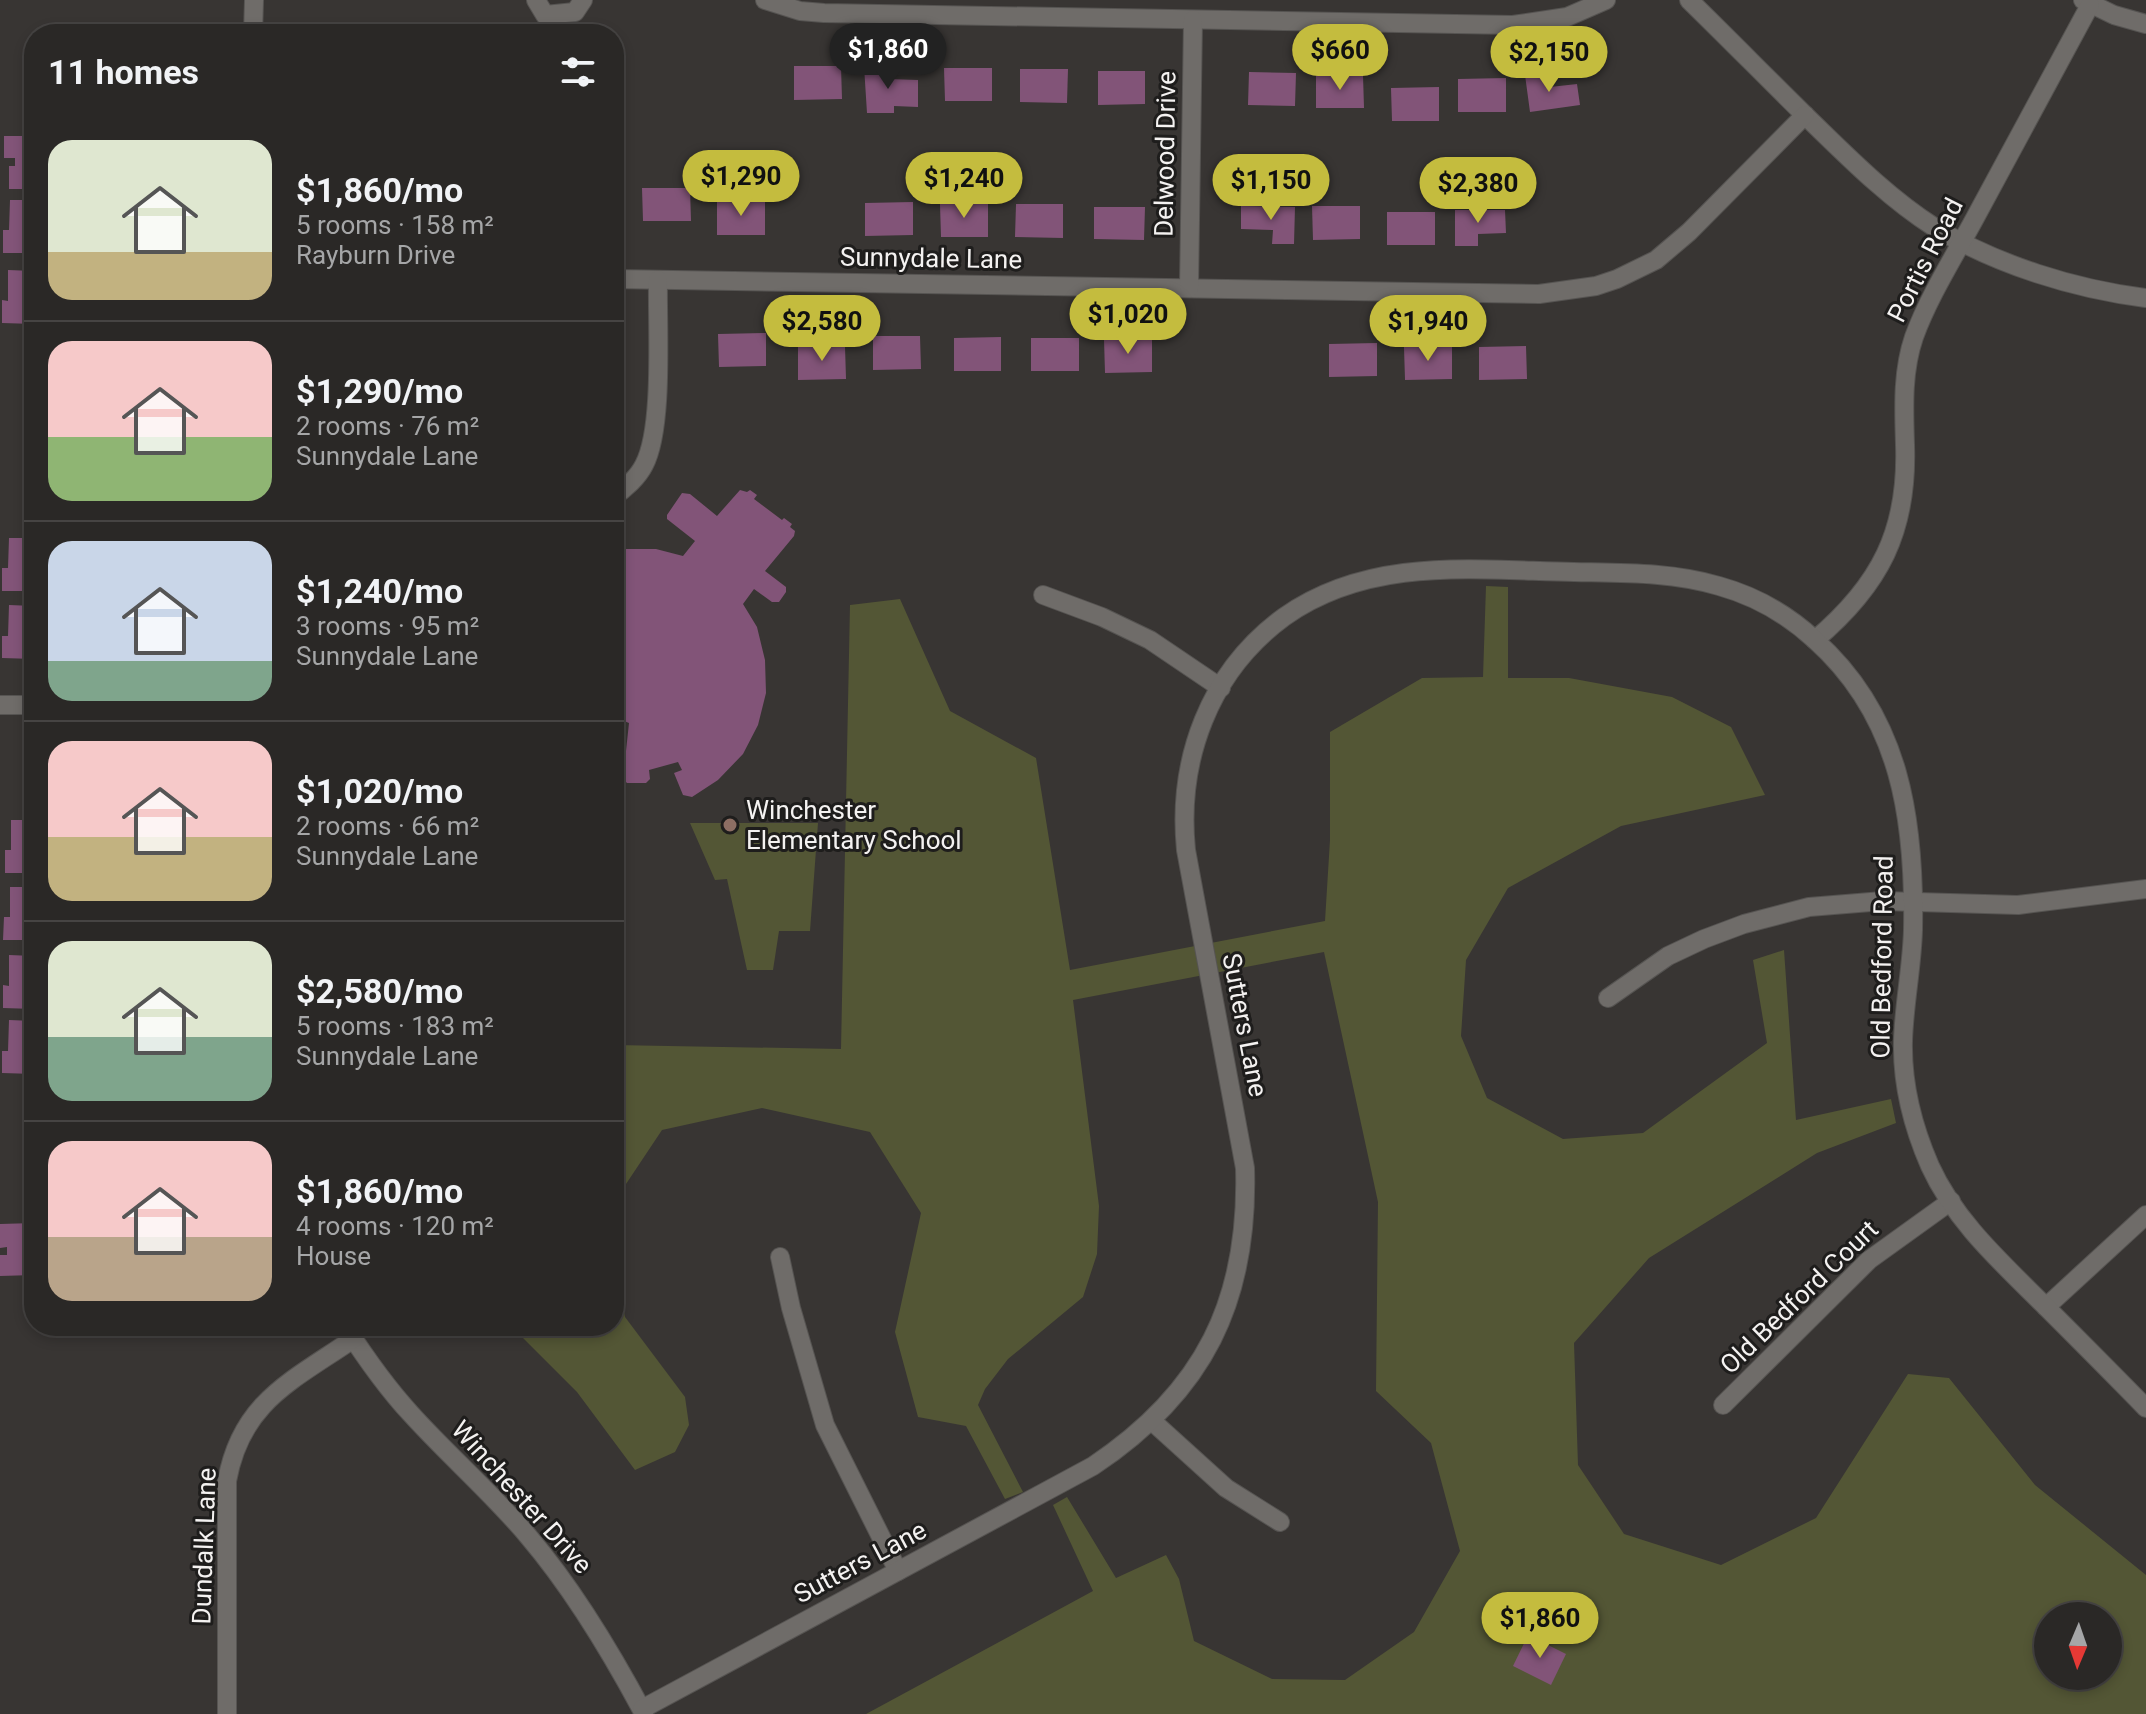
<!DOCTYPE html>
<html lang="en">
<head>
<meta charset="utf-8">
<style>
  :root { --surface:#2a2826; --page:#363432; --text:#f1f3f6; --muted:#a5a6a7; --line:#464443; --accent:#c4bc3e }
  body { margin:0; font-family:Roboto,sans-serif; background:var(--page); color:var(--text); height:100vh; display:flex; flex-direction:column; font-size:30px; white-space:nowrap }
  * { box-sizing:border-box; margin:0 }
  p { font-size:26px; color:var(--muted) }
  .icon { flex:none; width:44px; height:44px; fill:none; stroke:currentColor; stroke-width:2; stroke-linecap:round; stroke-linejoin:round }
  .map { position:relative; flex:1; overflow:hidden }
  .details { position:absolute; left:24px; top:24px; width:600px; height:1312px; display:flex; flex-direction:column; background:var(--surface); border-radius:32px; box-shadow:0 4px 12px #0003,0 0 0 2px var(--line) }
  .details>* { flex:none }
  .needle { width:52px; rotate:182deg }
  .buttons { position:absolute; left:2034px; top:1602px; display:grid; gap:16px }
  .buttons a { display:grid; place-items:center; width:88px; height:88px; border-radius:50%; background:var(--surface); box-shadow:0 4px 12px #0003,0 0 0 2px var(--line); font-size:40px }
  .price { position:absolute; translate:-50% -68px; padding:0 18px; border-radius:28px; background:var(--accent); color:#111; font-size:26px; line-height:52px; filter:drop-shadow(0 2px 4px #0008) }
  .price::after { content:''; position:absolute; left:50%; top:48px; width:24px; height:18px; margin-left:-12px; background:inherit; clip-path:polygon(0 0,100% 0,50% 100%) }
  .price.current { background:#222; color:#fff }
  ul { padding:0; list-style:none }
  li { display:flex; align-items:center; gap:24px; height:200px; padding:0 24px }
  li+li { border-top:2px solid var(--line) }
  li span { display:grid; place-items:center; flex:none; width:224px; height:160px; border-radius:24px; color:#555 }
  li>.icon { margin-inline-start:auto }
  span .icon { width:96px; height:96px; fill:#fffc; stroke-width:1 }
  li b { font-size:34px }
  h2 { display:flex; justify-content:space-between; align-items:center; height:96px; padding:0 24px; font-size:34px }
  .map>svg:first-child { display:block }
  .green { fill:#535635; fill-rule:evenodd }
  .building { fill:#825478 }
  .lines { fill:none; stroke-linecap:round; stroke-linejoin:round }
  .minor-casing { stroke:#565452; stroke-width:20 }
  .minor { stroke:#6f6c69; stroke-width:18 }
  .education-dot { fill:#8d6e63; stroke:#1e1d1c; stroke-width:3 }
  .labels { text-anchor:middle; stroke-width:6; stroke-linejoin:round; paint-order:stroke }
  .street-label { font-size:26px; fill:#f4f2f1; stroke:#1e1d1c }
  .poi-label { font-size:26px; fill:#f4f2f1; stroke:#1e1d1c; text-anchor:start }
</style>
</head>
<body>
<div class="map">
<svg width="2146" height="1714" viewBox="0 0 2146 1714">
  <rect width="100%" height="100%" fill="#383533"/>
  <!-- green -->
  <g class="green">
    <path d="M 1486,586 L 1508,587 L 1508,678 L 1569,678 L 1672,697 L 1731,727 L 1765,795 L 1621,826 L 1508,888 L 1466,960 L 1461,1036 L 1487,1098 L 1563,1139 L 1643,1133 L 1767,1043 L 1753,960 L 1784,950 L 1796,1120 L 1891,1099 L 1896,1123 L 1817,1153 L 1649,1258 L 1574,1343 L 1578,1465 L 1624,1534 L 1721,1565 L 1816,1518 L 1908,1374 L 1949,1378 L 2035,1485 L 2146,1575 L 2146,1714 L 866,1714 L 1093,1591 L 1053,1505 L 1067,1497 L 1116,1578 L 1166,1555 L 1179,1579 L 1194,1641 L 1272,1679 L 1345,1680 L 1414,1632 L 1460,1551 L 1431,1443 L 1376,1391 L 1378,1202 L 1324,952 L 1073,1000 L 1099,1206 L 1097,1254 L 1083,1297 L 1008,1359 L 985,1389 L 978,1405 L 1023,1492 L 1005,1499 L 966,1426 L 918,1417 L 895,1332 L 921,1213 L 870,1132 L 762,1108 L 662,1130 L 614,1202 L 614,1045 L 841,1049 L 850,605 L 900,599 L 950,711 L 1036,758 L 1070,970 L 1325,921 L 1330,840 L 1330,732 L 1422,678 L 1483,677 ZM 2048,1616 L 2108,1616 L 2108,1676 L 2048,1676 Z"/>
    <polygon points="690,823 818,823 810,931 779,931 773,970 747,970 727,879 715,880"/>
    <polygon points="614,1258 625,1317 685,1397 689,1425 675,1452 635,1470 577,1392 511,1326 614,1326"/>
  </g>
  <!-- building -->
  <g class="building">
    <polygon points="794,66 841,66 842,99 794,100"/>
    <polygon points="864,66 889,66 889,79 918,80 918,107 894,106 894,113 867,113"/>
    <polygon points="944,68 992,68 992,101 945,101"/>
    <polygon points="1020,69 1068,69 1067,103 1020,102"/>
    <polygon points="1098,71 1145,71 1145,104 1098,105"/>
    <polygon points="1548,71 1550,87 1577,84 1580,105 1530,112 1525,75"/>
    <polygon points="1249,72 1296,73 1295,106 1248,105"/>
    <polygon points="1316,75 1363,75 1364,108 1316,108"/>
    <polygon points="1506,78 1506,112 1458,112 1458,79"/>
    <polygon points="1439,87 1439,121 1392,121 1391,88"/>
    <polygon points="4,136 34,136 34,189 9,189 9,166 15,166 15,158 4,158"/>
    <polygon points="642,188 690,188 691,221 643,221"/>
    <polygon points="10,200 34,200 34,253 3,253 3,230 9,230"/>
    <polygon points="717,201 765,202 765,235 717,235"/>
    <polygon points="913,202 913,235 865,236 865,203"/>
    <polygon points="940,204 988,204 988,237 941,237"/>
    <polygon points="1016,204 1063,204 1063,238 1015,237"/>
    <polygon points="1241,206 1295,207 1294,244 1272,244 1273,230 1241,229"/>
    <polygon points="1312,206 1360,206 1360,239 1313,240"/>
    <polygon points="1094,207 1145,207 1144,240 1094,239"/>
    <polygon points="1455,210 1505,210 1506,233 1478,234 1478,246 1455,246"/>
    <rect x="1387" y="212" width="48" height="33"/>
    <polygon points="8,270 34,271 34,324 2,323 2,300 8,301"/>
    <polygon points="766,333 766,366 719,367 718,334"/>
    <polygon points="873,336 920,336 921,369 873,370"/>
    <polygon points="1001,337 1001,371 954,371 954,338"/>
    <rect x="1031" y="338" width="48" height="33"/>
    <polygon points="1104,339 1152,339 1152,372 1105,373"/>
    <polygon points="1377,343 1377,376 1329,377 1329,344"/>
    <polygon points="798,346 845,346 846,379 798,380"/>
    <polygon points="1452,346 1452,379 1405,380 1404,347"/>
    <polygon points="1526,346 1527,379 1479,380 1479,347"/>
    <polygon points="740,490 747,492 750,490 757,495 754,499 782,520 784,518 792,524 790,527 795,531 794,536 765,571 786,587 786,592 779,602 772,602 754,589 743,604 757,627 765,660 766,693 758,725 743,754 718,780 692,797 683,795 674,773 682,770 678,762 649,770 650,779 646,783 627,783 623,779 629,723 614,717 614,549 656,549 683,556 695,541 667,519 667,515 682,493 690,494 717,516"/>
    <polygon points="9,538 34,538 34,591 2,591 2,568 8,568"/>
    <polygon points="9,605 34,606 34,659 2,658 2,636 8,636"/>
    <polygon points="11,820 34,820 34,873 5,873 5,850 11,850"/>
    <polygon points="10,887 34,887 34,940 3,940 4,917 10,917"/>
    <polygon points="9,955 34,956 34,1009 3,1008 3,985 9,986"/>
    <polygon points="9,1020 34,1021 34,1074 2,1073 2,1051 8,1051"/>
    <polygon points="34,1223 34,1275 0,1276 0,1255 7,1255 7,1247 0,1248 0,1224"/>
    <polygon points="1528,1635 1566,1654 1551,1685 1513,1666"/>
  </g>
  <g class="lines">
    <defs>
      <g id="minor">
        <polyline points="536,0 545,15 575,12 583,0"/>
        <polyline points="765,0 800,11 824,13 1513,25 1567,17 1606,0"/>
        <path d="M 1689,0 C 1731,41 1772,83 1814,124 C 1851,160 1890,199 1934,227 C 1997,265 2074,289 2146,298"/>
        <polyline points="2083,0 2114,15 2146,24"/>
        <polyline points="253,34 254,0"/>
        <polyline points="614,279 1539,294 1596,286 1617,279 1656,260 1689,232 1805,115"/>
        <polyline points="1189,288 1193,20"/>
        <path d="M 614,496 C 625,489 638,477 644,465 C 664,428 657,325 658,280"/>
        <polyline points="1043,595 1102,617 1150,640 1221,688"/>
        <path d="M 1815,640 C 1880,585 1908,531 1905,445 C 1904,409 1902,372 1914,337 C 1929,296 1954,257 1975,218 C 2014,147 2052,76 2090,5"/>
        <polyline points="0,705 34,705"/>
        <polyline points="1608,998 1668,956 1704,939 1744,924 1809,907 1883,901 2018,905 2146,889"/>
        <polyline points="780,1257 791,1308 825,1425 898,1571"/>
        <polyline points="2046,1307 2146,1215"/>
        <path d="M 345,1326 C 365,1357 386,1387 411,1414 C 449,1456 492,1493 528,1536 C 574,1590 611,1652 644,1714"/>
        <polyline points="1723,1405 1869,1260 1951,1201"/>
        <polyline points="1152,1421 1226,1488 1280,1522"/>
        <path d="M 642,1709 L 1093,1466 C 1204,1392 1249,1301 1245,1168 L 1186,850 C 1177,760 1209,672 1284,617 C 1370,556 1475,570 1574,572 C 1623,573 1672,572 1719,586 C 1755,596 1788,615 1815,640 C 1901,717 1915,820 1913,930 C 1912,967 1904,1004 1903,1041 C 1902,1083 1913,1127 1930,1166 C 1955,1221 2001,1262 2043,1304 C 2078,1339 2112,1373 2146,1408"/>
        <path d="M 227,1714 L 227,1481 C 241,1402 292,1381 353,1339"/>
      </g>
    </defs>
    <!-- minor casing -->
    <use href="#minor" class="minor-casing"/>
    <!-- minor -->
    <use href="#minor" class="minor"/>
  </g>
  <!-- markers -->
  <circle class="education-dot" cx="730" cy="825" r="8"/>
  <g class="labels">
    <!-- street labels -->
    <g class="street-label">
      <text transform="translate(1165 154) rotate(-89)" y="9">Delwood Drive</text>
      <text transform="translate(931 258) rotate(1)" y="9">Sunnydale Lane</text>
      <text transform="translate(1925 260) rotate(-63)" y="9">Portis Road</text>
      <text transform="translate(1882 957) rotate(-89)" y="9">Old Bedford Road</text>
      <text transform="translate(1245 1025) rotate(79)" y="9">Sutters Lane</text>
      <text transform="translate(1799 1297) rotate(-44)" y="9">Old Bedford Court</text>
      <text transform="translate(522 1497) rotate(48)" y="9">Winchester Drive</text>
      <text transform="translate(204 1546) rotate(-88)" y="9">Dundalk Lane</text>
      <text transform="translate(860 1562) rotate(-28)" y="9">Sutters Lane</text>
    </g>
    <!-- poi labels -->
    <g class="poi-label">
      <text x="746" y="819">Winchester<tspan x="746" dy="30">Elementary School</tspan></text>
    </g>
  </g>
</svg>
<div class="buttons">
<a><svg class="needle" viewBox="-14 -14 28 28"><path d="M0-13l5 13h-10z" fill="#e53935"/><path d="M0 13l5-13h-10z" fill="#a5a6a7"/></svg></a>
</div>
<b class="price current" style="left:888px;top:91px">$1,860</b>
<b class="price" style="left:1340px;top:92px">$660</b>
<b class="price" style="left:1549px;top:94px">$2,150</b>
<b class="price" style="left:741px;top:218px">$1,290</b>
<b class="price" style="left:964px;top:220px">$1,240</b>
<b class="price" style="left:1271px;top:222px">$1,150</b>
<b class="price" style="left:1478px;top:225px">$2,380</b>
<b class="price" style="left:1128px;top:356px">$1,020</b>
<b class="price" style="left:822px;top:363px">$2,580</b>
<b class="price" style="left:1428px;top:363px">$1,940</b>
<b class="price" style="left:1540px;top:1660px">$1,860</b>
<section class="details">
<h2>11 homes<svg class="icon" aria-label="filters" viewBox="0 0 24 24"><path d="M4 7h16M4 17h16"/><circle cx="9" cy="7" r="2"/><circle cx="15" cy="17" r="2"/></svg></h2>
<ul>
<li><span style="background:linear-gradient(#dfe7d0 70%,#c2b280 0)"><svg class="icon" aria-label="home" viewBox="0 0 24 24"><path d="M3 11l9-7 9 7M6 9v11h12V9"/></svg></span><div><b>$1,860/mo</b><p>5 rooms · 158 m²</p><p>Rayburn Drive</p></div></li>
<li><span style="background:linear-gradient(#f6c9c9 60%,#8fb573 0)"><svg class="icon" aria-label="home" viewBox="0 0 24 24"><path d="M3 11l9-7 9 7M6 9v11h12V9"/></svg></span><div><b>$1,290/mo</b><p>2 rooms · 76 m²</p><p>Sunnydale Lane</p></div></li>
<li><span style="background:linear-gradient(#c9d6e8 75%,#7fa58c 0)"><svg class="icon" aria-label="home" viewBox="0 0 24 24"><path d="M3 11l9-7 9 7M6 9v11h12V9"/></svg></span><div><b>$1,240/mo</b><p>3 rooms · 95 m²</p><p>Sunnydale Lane</p></div></li>
<li><span style="background:linear-gradient(#f6c9c9 60%,#c2b280 0)"><svg class="icon" aria-label="home" viewBox="0 0 24 24"><path d="M3 11l9-7 9 7M6 9v11h12V9"/></svg></span><div><b>$1,020/mo</b><p>2 rooms · 66 m²</p><p>Sunnydale Lane</p></div></li>
<li><span style="background:linear-gradient(#dfe7d0 60%,#7fa58c 0)"><svg class="icon" aria-label="home" viewBox="0 0 24 24"><path d="M3 11l9-7 9 7M6 9v11h12V9"/></svg></span><div><b>$2,580/mo</b><p>5 rooms · 183 m²</p><p>Sunnydale Lane</p></div></li>
<li><span style="background:linear-gradient(#f6c9c9 60%,#b9a48a 0)"><svg class="icon" aria-label="home" viewBox="0 0 24 24"><path d="M3 11l9-7 9 7M6 9v11h12V9"/></svg></span><div><b>$1,860/mo</b><p>4 rooms · 120 m²</p><p>House</p></div></li>
</ul>
</section>
</div>
</body>
</html>
